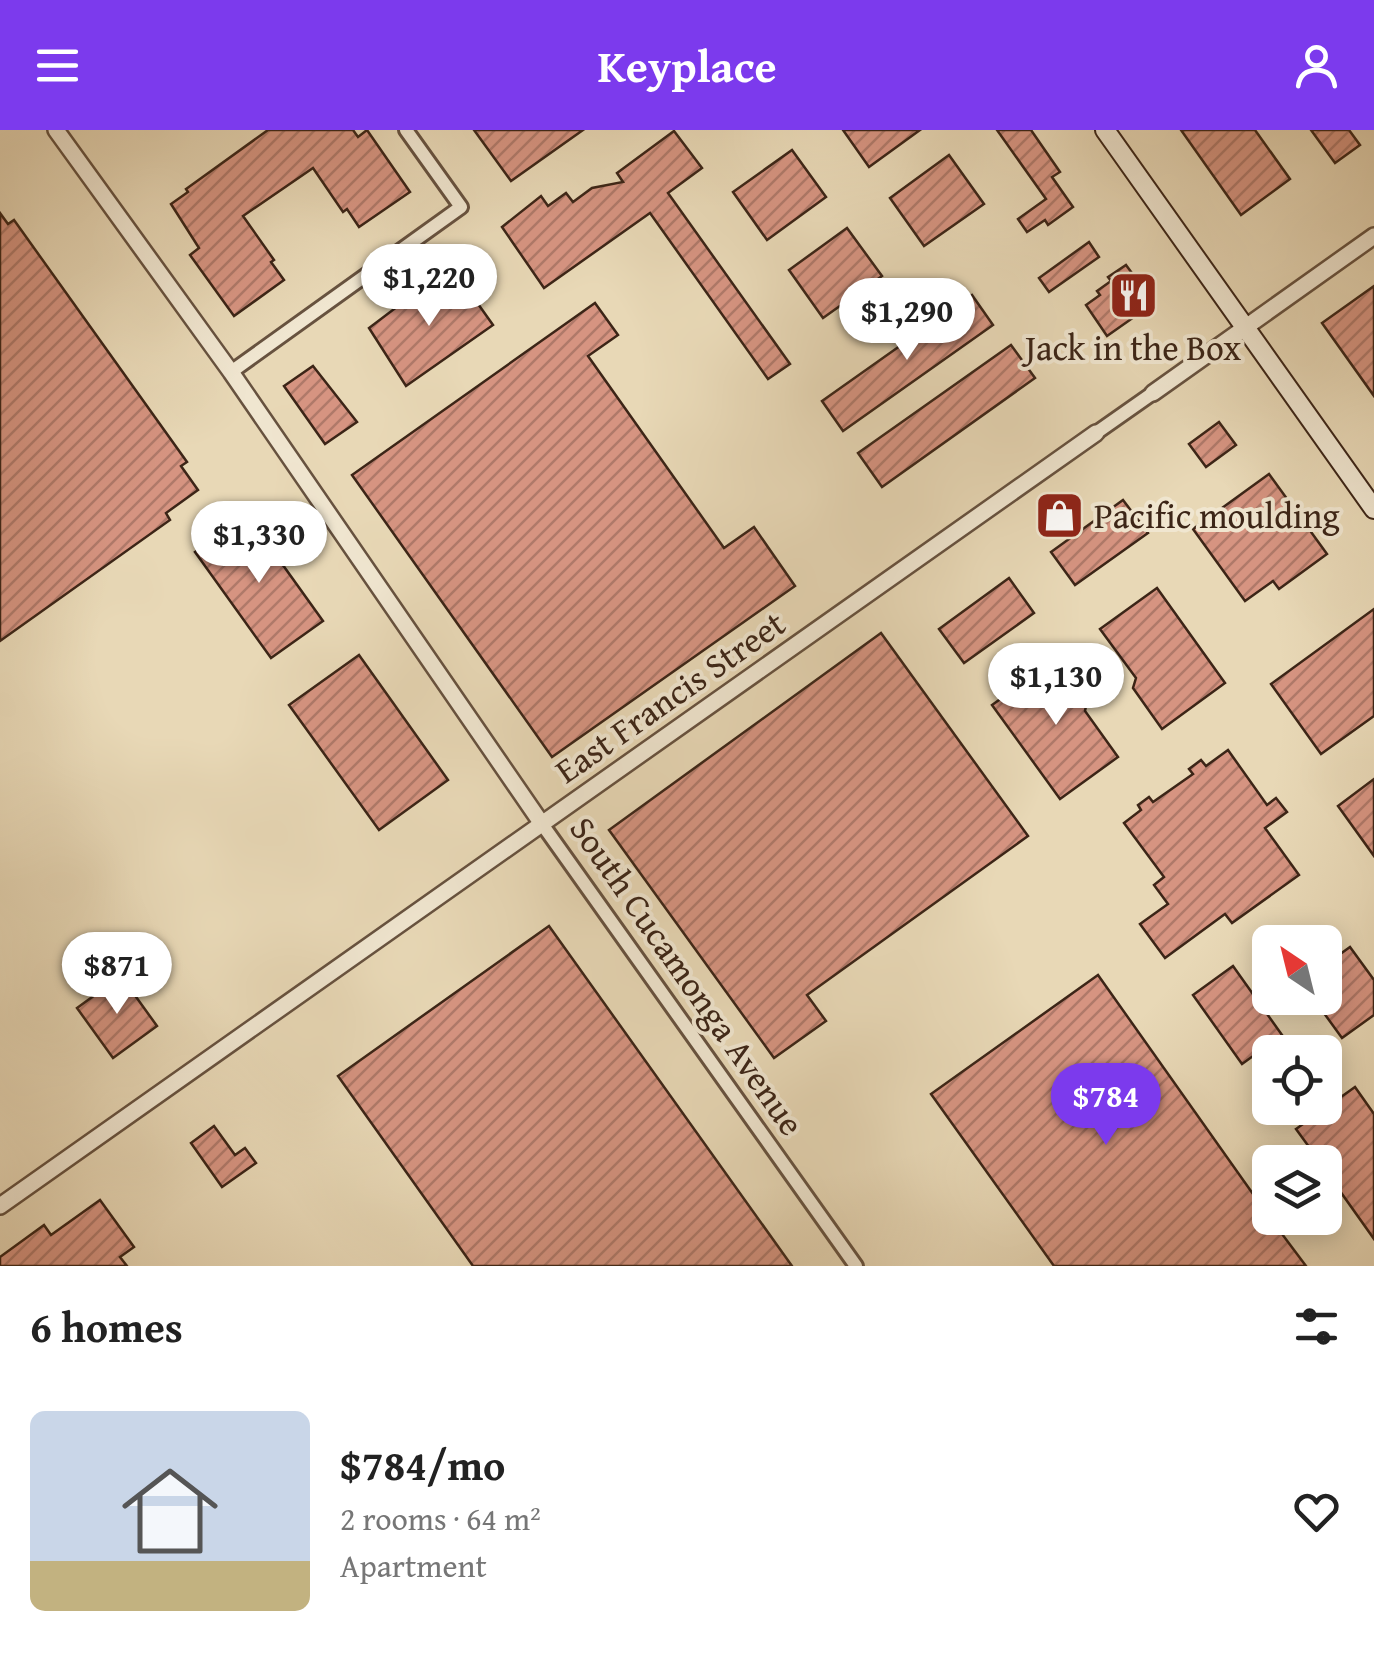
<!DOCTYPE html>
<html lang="en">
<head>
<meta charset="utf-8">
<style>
  :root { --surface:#fff; --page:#f6f6f6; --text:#222; --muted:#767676; --accent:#7c3aed }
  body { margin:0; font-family:"Gentium Book Plus",serif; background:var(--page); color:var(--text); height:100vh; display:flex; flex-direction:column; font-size:38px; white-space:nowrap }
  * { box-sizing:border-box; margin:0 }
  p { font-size:32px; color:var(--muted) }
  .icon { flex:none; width:55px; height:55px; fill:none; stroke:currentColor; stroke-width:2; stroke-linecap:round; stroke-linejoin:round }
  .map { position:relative; height:1136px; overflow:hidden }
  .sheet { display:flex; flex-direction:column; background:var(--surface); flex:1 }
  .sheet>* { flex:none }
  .needle { width:65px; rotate:325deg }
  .tools { position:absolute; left:1252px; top:795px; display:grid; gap:20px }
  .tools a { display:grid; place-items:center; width:90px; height:90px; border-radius:15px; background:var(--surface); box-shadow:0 5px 25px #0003; font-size:50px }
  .price { position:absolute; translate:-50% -85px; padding:0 22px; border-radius:35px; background:#fff; color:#222; font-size:32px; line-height:65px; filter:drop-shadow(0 2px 5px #0008) }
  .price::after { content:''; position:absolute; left:50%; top:60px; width:30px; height:22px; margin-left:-15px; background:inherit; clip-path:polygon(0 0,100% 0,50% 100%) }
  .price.active { background:var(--accent); color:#fff }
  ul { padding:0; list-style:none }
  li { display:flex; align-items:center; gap:30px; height:250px; padding:0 30px }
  li span { display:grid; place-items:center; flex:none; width:280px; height:200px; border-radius:15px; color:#555 }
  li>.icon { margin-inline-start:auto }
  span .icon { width:120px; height:120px; fill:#fffc; stroke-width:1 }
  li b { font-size:42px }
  h2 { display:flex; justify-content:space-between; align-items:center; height:120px; padding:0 30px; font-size:42px }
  header { display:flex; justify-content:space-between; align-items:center; height:130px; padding:0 30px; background:var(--accent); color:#fff; font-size:45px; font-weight:700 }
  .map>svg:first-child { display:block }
  .building { fill:url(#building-hatch); stroke:#3c2517; stroke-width:2.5 }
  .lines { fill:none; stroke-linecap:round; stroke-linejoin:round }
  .minor-casing { stroke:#67523f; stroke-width:18 }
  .tertiary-casing { stroke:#67523f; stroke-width:20 }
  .secondary-casing { stroke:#3c2517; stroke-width:22 }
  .minor { stroke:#f0e6d0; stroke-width:12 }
  .tertiary { stroke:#f0e6d0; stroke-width:15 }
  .secondary { stroke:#f0e6d0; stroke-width:18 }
  .labels { text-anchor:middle; stroke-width:8; stroke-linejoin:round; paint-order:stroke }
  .poi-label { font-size:35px; fill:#3c2517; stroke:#f0e6d0 }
  .street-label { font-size:35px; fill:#3c2517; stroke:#f0e6d0 }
</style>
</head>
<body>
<header><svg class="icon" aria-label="menu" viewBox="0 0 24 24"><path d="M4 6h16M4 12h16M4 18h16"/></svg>Keyplace<svg class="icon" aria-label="person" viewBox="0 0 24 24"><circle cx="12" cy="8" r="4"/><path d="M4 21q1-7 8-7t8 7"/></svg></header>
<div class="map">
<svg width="1374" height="1136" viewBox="0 0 1374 1136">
  <defs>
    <pattern id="building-hatch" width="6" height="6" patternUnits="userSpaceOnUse" patternTransform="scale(2.5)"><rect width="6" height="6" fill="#d69481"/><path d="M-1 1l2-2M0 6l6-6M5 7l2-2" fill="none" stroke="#af7969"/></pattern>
  </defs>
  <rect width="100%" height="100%" fill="#e8d8b6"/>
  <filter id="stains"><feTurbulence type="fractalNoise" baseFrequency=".002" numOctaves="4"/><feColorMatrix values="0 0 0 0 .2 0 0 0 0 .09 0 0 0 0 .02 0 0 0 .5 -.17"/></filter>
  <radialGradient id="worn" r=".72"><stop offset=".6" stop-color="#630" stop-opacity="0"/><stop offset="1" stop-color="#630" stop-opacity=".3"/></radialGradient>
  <!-- building -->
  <g class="building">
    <polygon points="268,0 353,0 358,7 367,0 410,62 359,97 347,79 343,82 313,38 243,86 274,130 271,132 284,150 234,186 190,125 199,118 171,74 188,62 186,59"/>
    <polygon points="474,0 583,0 511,51"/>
    <polygon points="843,0 920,0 869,37"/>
    <polygon points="997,0 1031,0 1060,42 1052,47 1073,77 1048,95 1045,90 1027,102 1018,89 1046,69"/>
    <polygon points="1181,0 1255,0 1290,49 1241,85"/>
    <polygon points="1311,0 1349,0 1360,15 1335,33"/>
    <polygon points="674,1 702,38 668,63 790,234 768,249 650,83 544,158 502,97 541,66 548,76 566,63 573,72 592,58 623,52 617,43"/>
    <polygon points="792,20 826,67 767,110 733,62"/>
    <polygon points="949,25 984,74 924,116 890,68"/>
    <polygon points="0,83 8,94 14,90 187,332 181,336 198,360 166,383 170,390 0,511"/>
    <polygon points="847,98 882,146 823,188 789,140"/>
    <polygon points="1089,112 1099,127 1049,162 1039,148"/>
    <polygon points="1126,135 1154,173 1107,206 1086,175 1100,165 1097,161 1111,151 1108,147"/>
    <polygon points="439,145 453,165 466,157 493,195 406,256 369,198"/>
    <polygon points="1374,156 1374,266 1322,193"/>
    <polygon points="972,165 993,195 843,301 822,271"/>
    <polygon points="595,173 618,205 588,226 724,418 754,397 795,456 552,627 352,345"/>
    <polygon points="1011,215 1035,248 882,357 858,323"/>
    <polygon points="313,236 357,292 325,314 284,256"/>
    <polygon points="1219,292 1236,315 1206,337 1189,314"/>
    <polygon points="1269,344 1327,424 1279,459 1273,451 1245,471 1193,399"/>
    <polygon points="1123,370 1148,403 1075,455 1051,422"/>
    <polygon points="247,385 323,491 271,528 195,422"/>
    <polygon points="1009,448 1034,483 964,533 939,499"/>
    <polygon points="1157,458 1225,553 1162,599 1133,558 1136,548 1100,499"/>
    <polygon points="1374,479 1374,586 1321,624 1271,554"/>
    <polygon points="881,503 1028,706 807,865 826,891 774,928 609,700"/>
    <polygon points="359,525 448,650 379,700 289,575"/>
    <polygon points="1059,527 1088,567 1085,581 1118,627 1060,669 992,575"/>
    <polygon points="1228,620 1267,675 1276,668 1287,682 1265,698 1299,745 1232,793 1225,784 1165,828 1140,794 1168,774 1154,755 1164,747 1124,693 1141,680 1138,675 1149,667 1153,672 1193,644 1189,639 1201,630 1206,636"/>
    <polygon points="1374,649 1374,726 1338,676"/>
    <polygon points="549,796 792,1136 473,1136 338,946"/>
    <polygon points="1350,817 1374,850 1374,885 1342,908 1313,868 1325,868 1325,835"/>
    <polygon points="1233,836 1282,905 1242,934 1193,865"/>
    <polygon points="1098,845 1270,1088 1306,1136 1054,1136 931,964"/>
    <polygon points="121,846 157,896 113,928 77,878"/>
    <polygon points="1355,957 1374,984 1374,1109 1325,1040 1325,1032 1320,1032 1296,999"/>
    <polygon points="214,996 235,1025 245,1018 256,1033 222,1057 191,1013"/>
    <polygon points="100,1070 134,1117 120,1127 127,1136 0,1136 0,1127 44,1095 51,1105"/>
  </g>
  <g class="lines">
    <defs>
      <g id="minor">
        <polyline points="231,242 461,77 406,0"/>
        <polyline points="1096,303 1153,263"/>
        <polyline points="542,694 856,1136"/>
      </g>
      <g id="tertiary">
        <polyline points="56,0 231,242 542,694"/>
        <polyline points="1153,263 1374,106"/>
        <polyline points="0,1076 1096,303"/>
      </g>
      <polyline id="secondary" points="1105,0 1374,379"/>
    </defs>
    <!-- minor casing -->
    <use href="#minor" class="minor-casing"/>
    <!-- tertiary casing -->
    <use href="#tertiary" class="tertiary-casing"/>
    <!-- secondary casing -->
    <use href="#secondary" class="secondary-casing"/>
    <!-- minor -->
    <use href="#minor" class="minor"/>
    <!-- tertiary -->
    <use href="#tertiary" class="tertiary"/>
    <!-- secondary -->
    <use href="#secondary" class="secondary"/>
  </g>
  <!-- icons -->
  <defs>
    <symbol id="restaurant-square" viewBox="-11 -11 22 22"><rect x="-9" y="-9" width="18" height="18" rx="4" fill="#8f2418" stroke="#f0e6d0"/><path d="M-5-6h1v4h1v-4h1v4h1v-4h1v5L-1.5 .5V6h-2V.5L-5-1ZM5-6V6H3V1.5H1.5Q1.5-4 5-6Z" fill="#fff"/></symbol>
    <symbol id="shop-square" viewBox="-11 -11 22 22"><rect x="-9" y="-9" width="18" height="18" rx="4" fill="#8f2418" stroke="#f0e6d0"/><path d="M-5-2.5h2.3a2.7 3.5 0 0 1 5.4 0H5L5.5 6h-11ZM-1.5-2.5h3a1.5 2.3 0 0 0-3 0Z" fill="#fff"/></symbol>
  </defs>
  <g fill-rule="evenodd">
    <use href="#restaurant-square" x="1106" y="138" width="55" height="55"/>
    <use href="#shop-square" x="1032" y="358" width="55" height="55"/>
  </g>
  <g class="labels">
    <!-- poi labels -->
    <g class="poi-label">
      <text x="1133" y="230">Jack in the Box</text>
      <text x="1094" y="398" text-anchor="start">Pacific moulding</text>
    </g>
    <!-- street labels -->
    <g class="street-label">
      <text transform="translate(670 567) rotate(-35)" y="12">East Francis Street</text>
      <text transform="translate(687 846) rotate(55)" y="12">South Cucamonga Avenue</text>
    </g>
  </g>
  <rect width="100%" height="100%" filter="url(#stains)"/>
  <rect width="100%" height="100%" fill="url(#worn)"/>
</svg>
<div class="tools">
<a><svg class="needle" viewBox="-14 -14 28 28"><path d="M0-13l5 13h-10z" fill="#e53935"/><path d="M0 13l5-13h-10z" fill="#767676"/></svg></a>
<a><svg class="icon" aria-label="locate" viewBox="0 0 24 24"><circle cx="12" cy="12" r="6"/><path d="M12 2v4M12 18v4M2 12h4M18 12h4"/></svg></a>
<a><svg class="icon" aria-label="layers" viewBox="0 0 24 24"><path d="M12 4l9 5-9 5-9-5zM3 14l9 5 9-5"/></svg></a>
</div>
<b class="price" style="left:429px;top:199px">$1,220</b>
<b class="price" style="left:907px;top:233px">$1,290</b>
<b class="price" style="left:259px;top:456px">$1,330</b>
<b class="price" style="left:1056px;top:598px">$1,130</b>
<b class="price" style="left:117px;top:887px">$871</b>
<b class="price active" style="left:1106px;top:1018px">$784</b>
</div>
<section class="sheet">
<h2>6 homes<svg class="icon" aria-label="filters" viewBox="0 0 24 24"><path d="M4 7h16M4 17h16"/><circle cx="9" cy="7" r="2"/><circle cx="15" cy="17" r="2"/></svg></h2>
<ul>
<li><span style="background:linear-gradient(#c9d6e8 75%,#c2b280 0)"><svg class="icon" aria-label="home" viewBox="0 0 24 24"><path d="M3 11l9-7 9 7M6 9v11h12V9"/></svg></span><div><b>$784/mo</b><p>2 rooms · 64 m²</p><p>Apartment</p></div><svg class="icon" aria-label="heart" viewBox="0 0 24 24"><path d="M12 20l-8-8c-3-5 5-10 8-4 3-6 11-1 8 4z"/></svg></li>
</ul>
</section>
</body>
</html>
